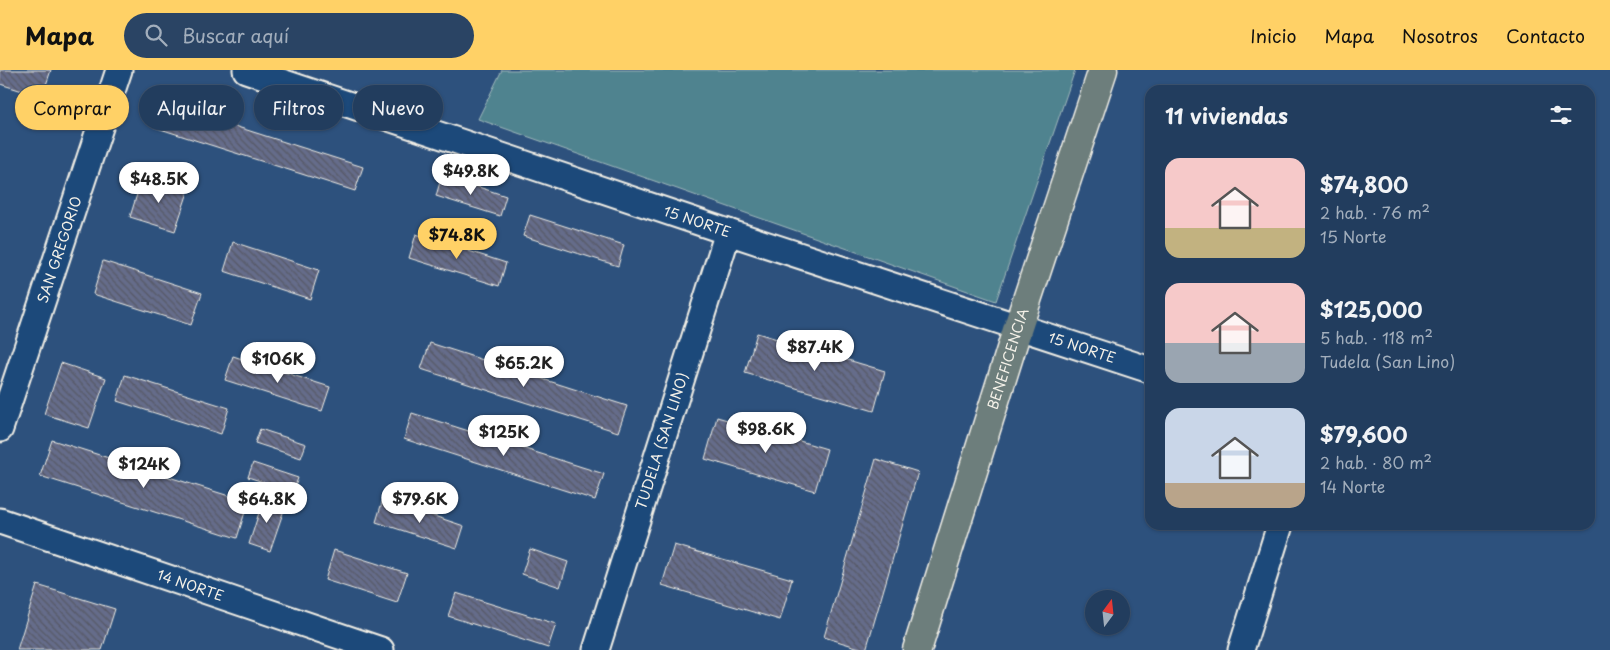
<!DOCTYPE html>
<html lang="es">
<head>
<meta charset="utf-8">
<style>
  :root { --surface:#223d5e; --page:#2a4464; --text:#f1f3f6; --muted:#a2aebc; --line:#3f5673; --accent:#ffd166 }
  body { margin:0; font-family:"Playpen Sans",sans-serif; background:var(--page); color:var(--text); height:100vh; display:flex; flex-direction:column; font-size:19px; white-space:nowrap }
  * { box-sizing:border-box; margin:0 }
  p { font-size:16px; color:var(--muted) }
  .icon { flex:none; width:28px; height:28px; fill:none; stroke:currentColor; stroke-width:2; stroke-linecap:round; stroke-linejoin:round }
  .map { position:relative; flex:1; overflow:hidden }
  .drawer { position:absolute; left:1145px; top:15px; width:450px; height:445px; display:flex; flex-direction:column; background:var(--surface); border-radius:15px; box-shadow:0 1px 4px #0004,0 0 0 1px var(--line) }
  .drawer>* { flex:none }
  .guide { position:absolute; left:15px; top:15px; width:475px; height:45px; display:flex; gap:10px }
  .needle { width:32px; rotate:15deg }
  .tools { position:absolute; left:1085px; top:520px; display:grid; gap:10px }
  .tools a { display:grid; place-items:center; width:45px; height:45px; border-radius:50%; background:var(--surface); box-shadow:0 1px 4px #0004,0 0 0 1px var(--line); font-size:25px }
  .price { position:absolute; translate:-50% -42px; padding:0 11px; border-radius:18px; background:#fff; color:#222; font-size:16px; line-height:32px; filter:drop-shadow(0 1px 2px #0008) }
  .price::after { content:''; position:absolute; left:50%; top:30px; width:15px; height:11px; margin-left:-8px; background:inherit; clip-path:polygon(0 0,100% 0,50% 100%) }
  .price.current { background:var(--accent); color:#111 }
  ul { padding:0; list-style:none }
  li { display:flex; align-items:center; gap:15px; height:125px; padding:0 20px }
  li span { display:grid; place-items:center; flex:none; width:140px; height:100px; border-radius:15px; color:#555 }
  li>.icon { margin-inline-start:auto }
  span .icon { width:60px; height:60px; fill:#fffc; stroke-width:1 }
  li b { font-size:21px }
  h2 { display:flex; justify-content:space-between; align-items:center; height:60px; padding:0 20px; font-size:21px }
  .chip { padding:0 18px; border-radius:22px; background:var(--surface); box-shadow:0 1px 4px #0004,0 0 0 1px var(--line); font-size:18px; line-height:45px }
  .chip.current { background:var(--accent); color:#111 }
  header { display:flex; align-items:center; gap:30px; box-sizing:border-box; height:70px; padding:0 25px; background:var(--accent); color:#111 }
  header strong { font-size:24px }
  nav { display:flex; gap:28px; margin-inline-start:auto; font-size:18px }
  .search { width:350px; height:45px; background:var(--page); display:flex; align-items:center; gap:12px; box-sizing:border-box; padding:0 18px; border-radius:28px; color:var(--muted); font-size:19px }
  .map>svg:first-child { display:block }
  .park { fill:#50838f; stroke:#a2babc }
  .building { fill:url(#building-back-hatch); stroke:#f4f1e8 }
  .lines { fill:none; stroke-linecap:round; stroke-linejoin:round }
  .minor-casing { stroke:#f4f1e8; stroke-width:29 }
  .major-casing { stroke:#f4f1e8; stroke-width:31 }
  .minor { stroke:#1f4a7a; stroke-width:25 }
  .major { stroke:#6d7e7c; stroke-width:28 }
  .labels { text-anchor:middle; stroke-width:4.5; stroke-linejoin:round; paint-order:stroke }
  .street-label { font-size:14px; fill:#f4f1e8; stroke:#1f4a7a }
</style>
</head>
<body>
<header>
<strong>Mapa</strong>
<div class="search"><svg class="icon" aria-label="search" viewBox="0 0 24 24"><circle cx="10" cy="10" r="6"/><path d="M15 15l6 6"/></svg>Buscar aquí</div>
<nav><a>Inicio</a><a>Mapa</a><a>Nosotros</a><a>Contacto</a></nav>
</header>
<div class="map">
<svg width="1610" height="580" viewBox="0 0 1610 580">
  <defs>
    <pattern id="building-back-hatch" width="6" height="6" patternUnits="userSpaceOnUse" patternTransform="scale(1.25)"><rect width="6" height="6" fill="#656c8a"/><path d="M-1 5l2 2M0 0l6 6M5-1l2 2" fill="none" stroke="#565865"/></pattern>
  </defs>
  <rect width="100%" height="100%" fill="#2d517d"/>
  <filter id="ink" filterUnits="userSpaceOnUse"><feTurbulence type="fractalNoise" baseFrequency=".02" numOctaves="2"/><feDisplacementMap in="SourceGraphic" scale="10" xChannelSelector="R" yChannelSelector="G"/><feConvolveMatrix kernelMatrix="1 2 1 2 8 2 1 2 1" color-interpolation-filters="sRGB"/></filter>
  <g filter="url(#ink)">
    <!-- park -->
    <polygon class="park" points="502,0 1075,0 996,231 478,49"/>
    <!-- building -->
    <g class="building">
      <polygon points="0,0 51,0 42,27 0,14"/>
      <polygon points="162,33 363,97 355,121 154,57"/>
      <polygon points="442,105 506,126 500,146 436,126"/>
      <polygon points="142,108 188,122 175,161 130,147"/>
      <polygon points="530,145 624,175 618,196 523,166"/>
      <polygon points="416,164 506,193 499,216 409,188"/>
      <polygon points="233,172 319,200 310,229 224,201"/>
      <polygon points="103,191 202,223 191,255 93,224"/>
      <polygon points="757,263 885,301 874,341 745,303"/>
      <polygon points="430,273 627,336 618,362 421,299"/>
      <polygon points="233,286 330,317 322,341 225,310"/>
      <polygon points="61,293 106,308 89,358 44,344"/>
      <polygon points="125,305 229,338 221,364 117,331"/>
      <polygon points="412,343 604,404 595,430 404,369"/>
      <polygon points="717,347 827,379 815,421 705,389"/>
      <polygon points="260,359 306,374 301,388 255,373"/>
      <polygon points="52,370 248,432 237,468 40,406"/>
      <polygon points="876,389 918,402 866,580 824,567"/>
      <polygon points="253,393 298,408 293,422 248,407"/>
      <polygon points="264,427 286,434 270,481 249,474"/>
      <polygon points="383,429 464,456 457,478 376,452"/>
      <polygon points="674,475 792,509 780,550 662,515"/>
      <polygon points="530,479 568,492 560,517 522,504"/>
      <polygon points="334,480 407,503 397,533 325,510"/>
      <polygon points="37,515 115,539 102,580 17,580"/>
      <polygon points="456,523 556,554 548,578 448,546"/>
    </g>
    <g class="lines">
      <defs>
        <g id="minor">
          <path id="s1" d="M 246,0 L 728,162 L 1150,300"/>
          <path id="s2" d="M 0,359 L 119,0"/>
          <path id="s3" d="M 0,451 L 381,580"/>
          <path id="s4" d="M 596,580 L 728,162"/>
          <polyline points="1241,580 1280,455"/>
        </g>
        <g id="major">
          <path id="s5" d="M 917,580 L 1018,257 L 1103,0"/>
        </g>
      </defs>
      <!-- minor casing -->
      <use href="#minor" class="minor-casing"/>
      <!-- major casing -->
      <use href="#major" class="major-casing"/>
      <!-- minor -->
      <use href="#minor" class="minor"/>
      <!-- major -->
      <use href="#major" class="major"/>
    </g>
  </g>
  <g class="labels">
    <!-- street labels -->
    <g class="street-label">
      <text dy="5" stroke="none"><textPath href="#s1" startOffset="476">15 NORTE</textPath></text>
      <text dy="5" stroke="none"><textPath href="#s2" startOffset="189">SAN GREGORIO</textPath></text>
      <text dy="5" stroke="none"><textPath href="#s1" startOffset="881">15 NORTE</textPath></text>
      <text dy="5" stroke="none"><textPath href="#s5" startOffset="305">BENEFICENCIA</textPath></text>
      <text dy="5" stroke="none"><textPath href="#s4" startOffset="219">TUDELA (SAN LINO)</textPath></text>
      <text dy="5" stroke="none"><textPath href="#s3" startOffset="201">14 NORTE</textPath></text>
    </g>
  </g>
</svg>
<div class="tools">
<a><svg class="needle" viewBox="-14 -14 28 28"><path d="M0-13l5 13h-10z" fill="#e53935"/><path d="M0 13l5-13h-10z" fill="#a2aebc"/></svg></a>
</div>
<b class="price" style="left:471px;top:126px">$49.8K</b>
<b class="price" style="left:159px;top:134px">$48.5K</b>
<b class="price current" style="left:457px;top:190px">$74.8K</b>
<b class="price" style="left:815px;top:302px">$87.4K</b>
<b class="price" style="left:278px;top:314px">$106K</b>
<b class="price" style="left:524px;top:318px">$65.2K</b>
<b class="price" style="left:766px;top:384px">$98.6K</b>
<b class="price" style="left:504px;top:387px">$125K</b>
<b class="price" style="left:144px;top:419px">$124K</b>
<b class="price" style="left:267px;top:454px">$64.8K</b>
<b class="price" style="left:420px;top:454px">$79.6K</b>
<div class="guide">
<a class="chip current">Comprar</a>
<a class="chip">Alquilar</a>
<a class="chip">Filtros</a>
<a class="chip">Nuevo</a>
</div>
<section class="drawer">
<h2>11 viviendas<svg class="icon" aria-label="filters" viewBox="0 0 24 24"><path d="M4 7h16M4 17h16"/><circle cx="9" cy="7" r="2"/><circle cx="15" cy="17" r="2"/></svg></h2>
<ul>
<li><span style="background:linear-gradient(#f6c9c9 70%,#c2b280 0)"><svg class="icon" aria-label="home" viewBox="0 0 24 24"><path d="M3 11l9-7 9 7M6 9v11h12V9"/></svg></span><div><b>$74,800</b><p>2 hab. · 76 m²</p><p>15 Norte</p></div></li>
<li><span style="background:linear-gradient(#f6c9c9 60%,#9aa5b1 0)"><svg class="icon" aria-label="home" viewBox="0 0 24 24"><path d="M3 11l9-7 9 7M6 9v11h12V9"/></svg></span><div><b>$125,000</b><p>5 hab. · 118 m²</p><p>Tudela (San Lino)</p></div></li>
<li><span style="background:linear-gradient(#c9d6e8 75%,#b9a48a 0)"><svg class="icon" aria-label="home" viewBox="0 0 24 24"><path d="M3 11l9-7 9 7M6 9v11h12V9"/></svg></span><div><b>$79,600</b><p>2 hab. · 80 m²</p><p>14 Norte</p></div></li>
</ul>
</section>
</div>
</body>
</html>
